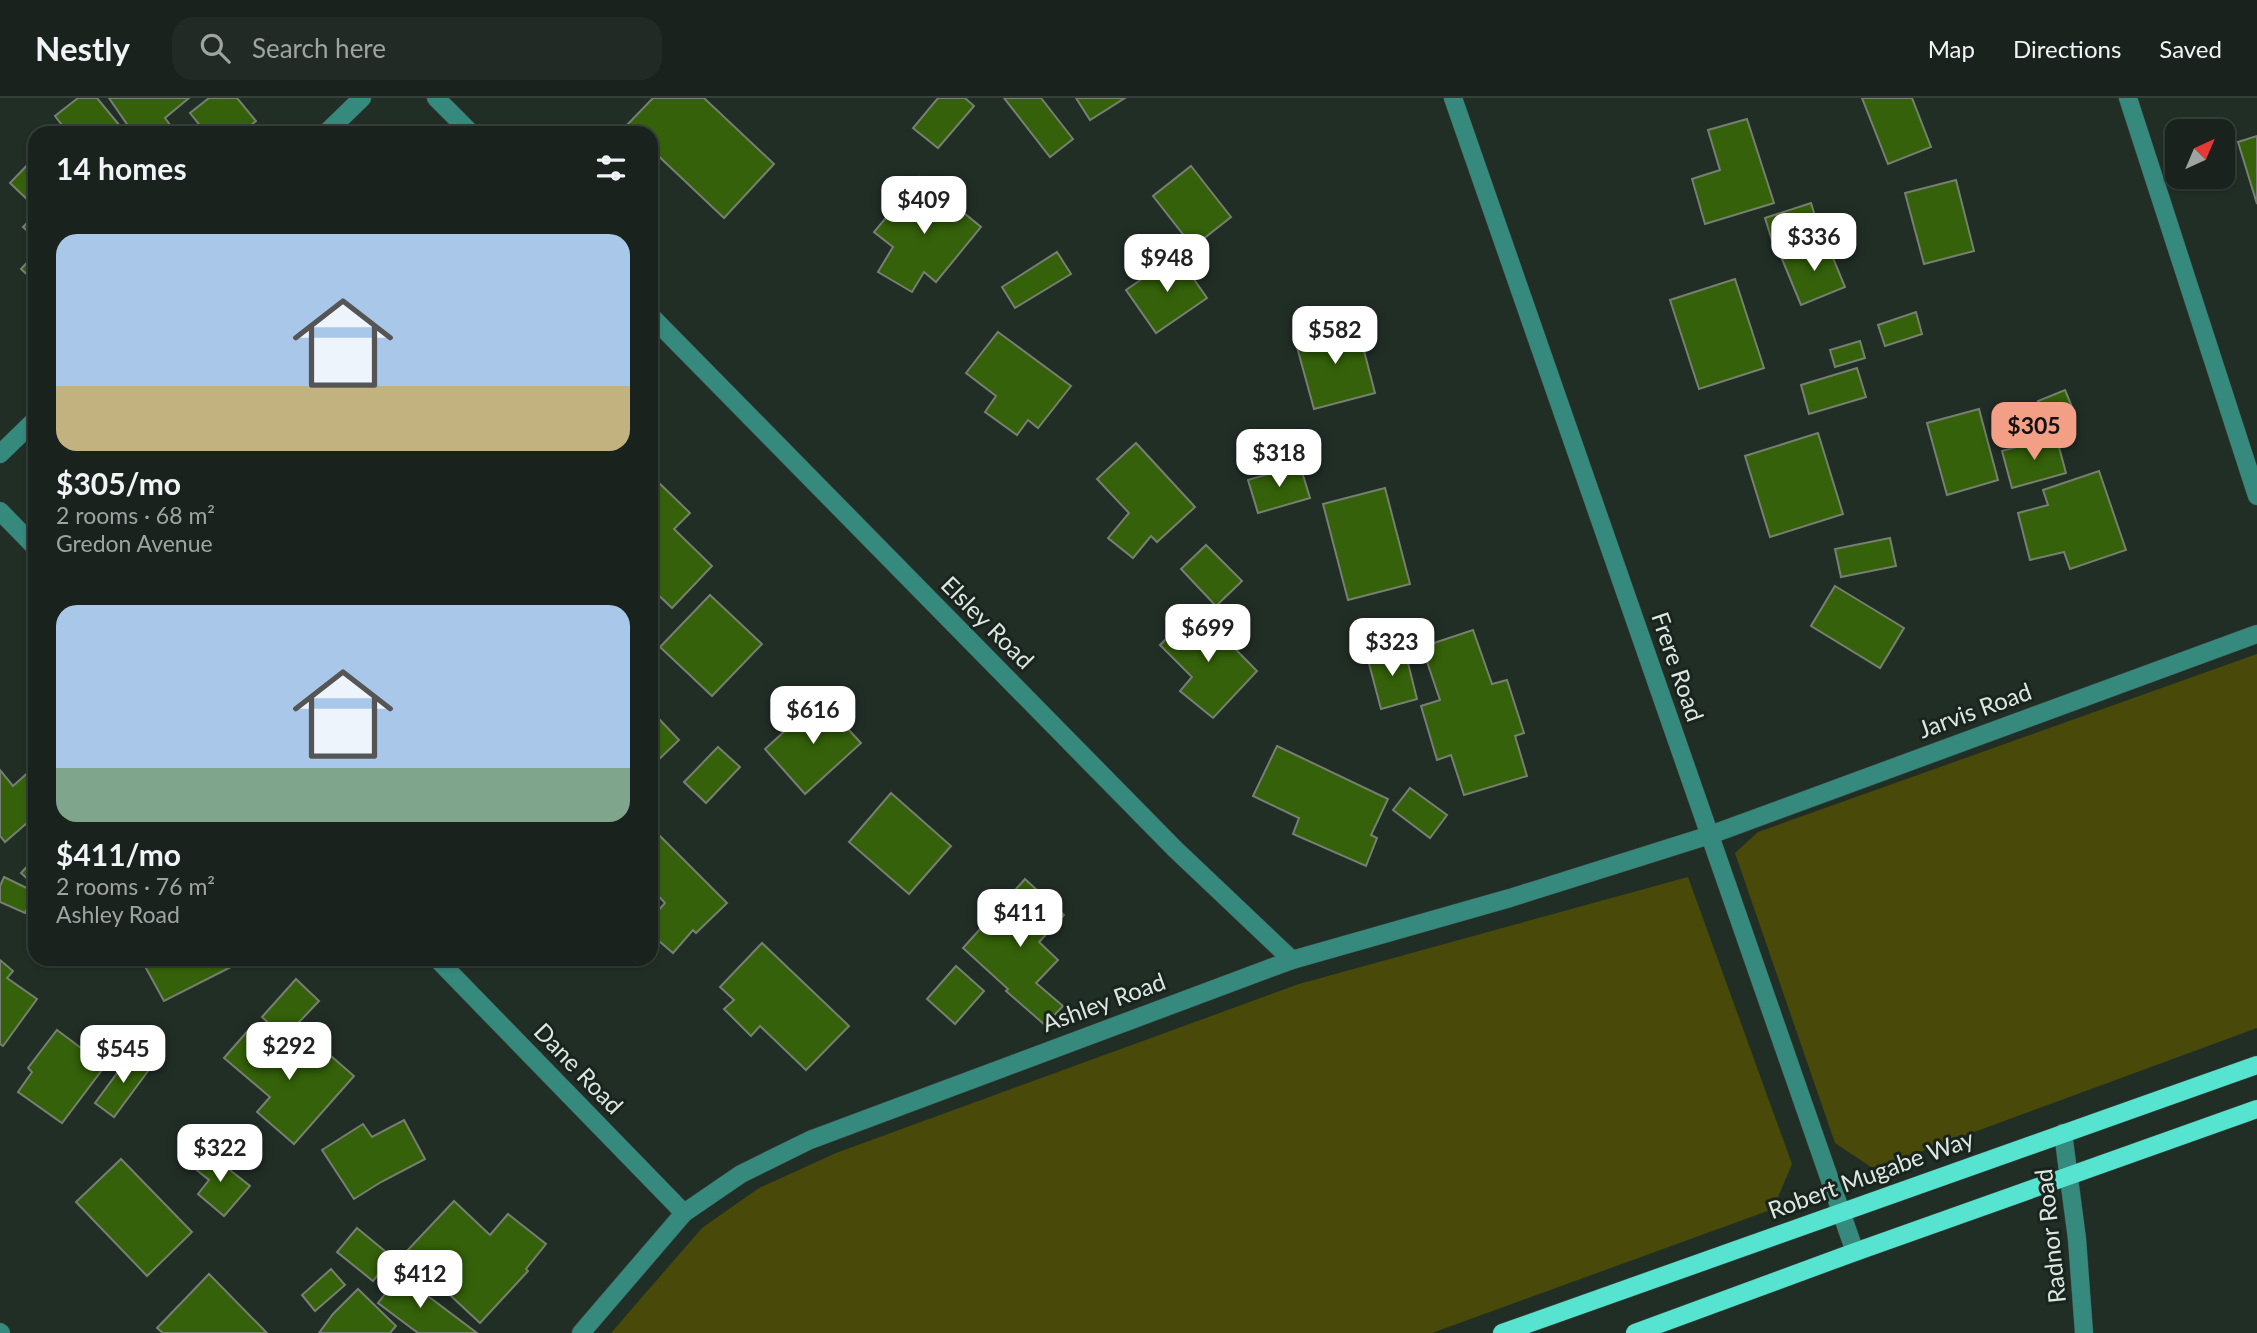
<!DOCTYPE html>
<html lang="en">
<head>
<meta charset="utf-8">
<style>
  :root { --surface:#19221c; --page:#222a25; --text:#f1f3f6; --muted:#9fa4a3; --line:#373f3b; --accent:#f39f85 }
  body { margin:0; font-family:Lato,sans-serif; background:var(--page); color:var(--text); height:100vh; display:flex; flex-direction:column; font-size:26px; white-space:nowrap }
  * { box-sizing:border-box; margin:0 }
  p { font-size:23px; color:var(--muted) }
  .icon { flex:none; width:38px; height:38px; fill:none; stroke:currentColor; stroke-width:2; stroke-linecap:round; stroke-linejoin:round }
  .map { position:relative; flex:1; overflow:hidden }
  .drawer { position:absolute; left:28px; top:28px; width:630px; height:840px; display:flex; flex-direction:column; background:var(--surface); border-radius:21px; box-shadow:0 2px 5px #0004,0 0 0 2px var(--line) }
  .drawer>* { flex:none }
  .needle { width:46px; rotate:44deg }
  .fabs { position:absolute; left:2165px; top:21px; display:grid; gap:14px }
  .fabs a { display:grid; place-items:center; width:70px; height:70px; border-radius:14px; background:var(--surface); box-shadow:0 2px 5px #0004,0 0 0 2px var(--line); font-size:35px }
  .price { position:absolute; translate:-50% -60px; padding:0 16px; border-radius:14px; background:#fff; color:#222; font-size:23px; line-height:46px; filter:drop-shadow(0 2px 4px #0008) }
  .price::after { content:''; position:absolute; left:50%; top:42px; width:21px; height:16px; margin-left:-10px; background:inherit; clip-path:polygon(0 0,100% 0,50% 100%) }
  .price.active { background:var(--accent); color:#111 }
  ul { padding:0; list-style:none }
  li { display:grid; align-content:center; gap:14px; height:371px; padding:0 28px }
  li span { display:grid; place-items:center; height:217px; border-radius:21px; color:#555 }
  li>.icon { margin-inline-start:auto }
  span .icon { width:126px; height:126px; fill:#fffc; stroke-width:1 }
  li b { font-size:30px }
  h2 { display:flex; justify-content:space-between; align-items:center; height:84px; padding:0 28px; font-size:30px }
  header { display:flex; align-items:center; gap:42px; box-sizing:border-box; height:98px; padding:0 35px; background:var(--surface); border-bottom:2px solid var(--line) }
  header strong { font-size:33px }
  nav { display:flex; gap:38px; margin-inline-start:auto; font-size:24px }
  .search { width:490px; height:63px; background:var(--page); display:flex; align-items:center; gap:18px; box-sizing:border-box; padding:0 24px; border-radius:21px; color:var(--muted); font-size:26px }
  .map>svg:first-child { display:block }
  .green { fill:#494a0a }
  .building { fill:#346109; stroke:#767f71; stroke-width:2 }
  .lines { fill:none; stroke-linecap:round; stroke-linejoin:round }
  .minor-casing { stroke:#3f4b44; stroke-width:19 }
  .major-casing { stroke:#3f4b44; stroke-width:19 }
  .minor { stroke:#36897d; stroke-width:18 }
  .major { stroke:#56e3cf; stroke-width:18 }
  .labels { text-anchor:middle; stroke-width:6; stroke-linejoin:round; paint-order:stroke }
  .street-label { font-size:24px; fill:#dee6e1; stroke:#18241d }
</style>
</head>
<body>
<header>
<strong>Nestly</strong>
<div class="search"><svg class="icon" aria-label="search" viewBox="0 0 24 24"><circle cx="10" cy="10" r="6"/><path d="M15 15l6 6"/></svg>Search here</div>
<nav><a>Map</a><a>Directions</a><a>Saved</a></nav>
</header>
<div class="map">
<svg width="2257" height="1235" viewBox="0 0 2257 1235">
  <rect width="100%" height="100%" fill="#212e26"/>
  <!-- green -->
  <g class="green">
    <polygon points="2257,556 2257,930 1874,1071 1835,1045 1735,755 1758,734"/>
    <polygon points="1688,779 1792,1066 1773,1111 1432,1235 611,1235 702,1130 759,1090 836,1055 1299,886"/>
  </g>
  <!-- building -->
  <g class="building">
    <polygon points="78,0 97,0 120,28 112,35 68,35 55,18"/>
    <polygon points="109,0 189,0 165,20 176,35 133,35"/>
    <polygon points="209,0 237,0 256,23 241,35 206,35 190,15"/>
    <polygon points="653,0 704,0 774,66 724,120 651,51 651,35 634,35 626,28"/>
    <polygon points="938,0 965,0 974,8 938,50 913,30"/>
    <polygon points="1004,0 1041,0 1073,41 1050,59"/>
    <polygon points="1076,0 1125,0 1090,22"/>
    <polygon points="1862,0 1912,0 1931,49 1888,66"/>
    <polygon points="1747,21 1774,105 1705,126 1692,81 1720,72 1708,32"/>
    <polygon points="2257,38 2257,106 2238,44"/>
    <polygon points="35,59 35,101 31,105 10,85"/>
    <polygon points="1191,68 1231,119 1193,149 1153,98"/>
    <polygon points="920,79 981,129 936,184 924,174 912,194 878,174 893,149 874,134"/>
    <polygon points="1956,82 1974,153 1924,166 1905,95"/>
    <polygon points="1811,105 1821,137 1775,152 1765,120"/>
    <polygon points="35,117 35,140 23,129"/>
    <polygon points="1826,143 1845,189 1801,207 1782,161"/>
    <polygon points="1057,154 1071,176 1015,210 1002,189"/>
    <polygon points="35,156 35,184 21,171"/>
    <polygon points="1177,157 1207,200 1156,235 1126,192"/>
    <polygon points="1735,181 1764,270 1699,291 1670,202"/>
    <polygon points="1916,214 1922,236 1885,248 1878,227"/>
    <polygon points="1357,226 1375,295 1314,311 1295,242"/>
    <polygon points="998,234 1071,288 1038,330 1028,322 1017,337 985,314 996,298 966,275"/>
    <polygon points="1860,243 1865,260 1835,269 1830,252"/>
    <polygon points="1857,270 1866,299 1809,316 1801,287"/>
    <polygon points="2065,292 2074,314 2046,324 2038,303"/>
    <polygon points="1979,311 1998,382 1947,397 1927,325"/>
    <polygon points="1818,335 1843,416 1770,439 1745,358"/>
    <polygon points="2056,338 2066,375 2012,390 2002,353"/>
    <polygon points="1136,345 1195,409 1157,444 1151,438 1133,460 1108,440 1129,415 1097,381"/>
    <polygon points="1300,367 1310,400 1258,415 1248,382"/>
    <polygon points="2099,373 2126,452 2070,471 2064,454 2030,462 2018,415 2048,407 2043,392"/>
    <polygon points="653,379 690,415 674,431 712,468 672,510 651,490 651,382"/>
    <polygon points="1385,390 1410,486 1348,502 1323,406"/>
    <polygon points="1890,440 1896,468 1841,479 1835,451"/>
    <polygon points="1206,447 1242,483 1216,508 1181,471"/>
    <polygon points="1835,488 1904,530 1880,570 1811,528"/>
    <polygon points="710,497 762,546 712,598 660,549"/>
    <polygon points="1196,511 1257,573 1213,620 1180,593 1192,579 1160,547"/>
    <polygon points="1473,532 1492,586 1507,582 1524,635 1515,638 1527,678 1464,697 1451,657 1437,662 1421,608 1440,602 1422,549"/>
    <polygon points="1404,549 1417,601 1381,611 1367,558"/>
    <polygon points="820,601 861,645 805,696 765,651"/>
    <polygon points="660,622 679,642 652,668 651,631"/>
    <polygon points="1277,648 1388,701 1371,737 1377,740 1366,768 1293,736 1299,720 1253,698"/>
    <polygon points="718,649 740,669 706,705 684,684"/>
    <polygon points="32,671 35,675 35,718 5,744 0,738 0,672 13,688"/>
    <polygon points="1410,690 1447,717 1430,740 1393,712"/>
    <polygon points="891,695 951,748 909,796 849,744"/>
    <polygon points="660,738 727,805 696,835 693,832 673,855 651,836 651,821 665,805 651,790 651,747"/>
    <polygon points="35,760 35,788 21,775"/>
    <polygon points="4,779 35,794 25,815 0,804 0,788"/>
    <polygon points="1025,781 1064,817 1039,844 1058,862 1036,885 1063,908 1045,927 1006,893 1008,891 963,850"/>
    <polygon points="762,845 849,928 806,972 760,928 751,938 724,911 734,902 720,889"/>
    <polygon points="141,861 227,861 231,869 164,903"/>
    <polygon points="0,862 13,873 7,880 37,901 3,948 0,946"/>
    <polygon points="956,868 984,893 955,926 927,901"/>
    <polygon points="296,881 319,903 284,940 262,919"/>
    <polygon points="252,928 298,966 316,945 354,978 294,1046 257,1014 270,999 224,960"/>
    <polygon points="57,932 105,968 62,1025 18,994 32,974 28,970"/>
    <polygon points="132,955 151,969 114,1019 95,1005"/>
    <polygon points="404,1022 425,1061 381,1084 354,1101 322,1052 363,1026 372,1039"/>
    <polygon points="206,1053 250,1088 224,1118 198,1096 209,1082 193,1069"/>
    <polygon points="121,1061 192,1134 147,1178 76,1104"/>
    <polygon points="454,1103 490,1137 508,1116 546,1146 526,1171 528,1173 480,1225 405,1155"/>
    <polygon points="357,1130 392,1159 373,1183 337,1154"/>
    <polygon points="331,1171 345,1187 315,1213 302,1197"/>
    <polygon points="209,1176 267,1235 163,1235 157,1230"/>
    <polygon points="400,1177 477,1235 418,1235 378,1205"/>
    <polygon points="358,1191 396,1228 390,1235 319,1235 333,1216"/>
  </g>
  <g class="lines">
    <defs>
      <g id="minor">
        <polyline points="436,0 471,35"/>
        <polyline points="1453,0 1855,1154"/>
        <polyline points="2128,0 2257,398"/>
        <polyline points="326,35 362,0"/>
        <polyline points="651,218 1175,751 1292,862"/>
        <polyline points="0,356 35,322"/>
        <polyline points="0,413 35,449"/>
        <polyline points="437,861 684,1115"/>
        <polyline points="2063,1035 2077,1141 2084,1235"/>
        <polyline points="0,1234 1,1235"/>
        <polyline points="581,1235 684,1115 741,1076 810,1042 1292,862 1510,800 1710,737 2257,536"/>
      </g>
      <g id="major">
        <polyline points="1502,1235 2257,967"/>
        <polyline points="1635,1235 1855,1154 2257,1011"/>
      </g>
    </defs>
    <!-- minor casing -->
    <use href="#minor" class="minor-casing"/>
    <!-- major casing -->
    <use href="#major" class="major-casing"/>
    <!-- minor -->
    <use href="#minor" class="minor"/>
    <!-- major -->
    <use href="#major" class="major"/>
  </g>
  <g class="labels">
    <!-- street labels -->
    <g class="street-label">
      <text transform="translate(987 525) rotate(45)" y="8">Elsley Road</text>
      <text transform="translate(1677 569) rotate(71)" y="8">Frere Road</text>
      <text transform="translate(1975 613) rotate(-20)" y="8">Jarvis Road</text>
      <text transform="translate(1104 905) rotate(-20)" y="8">Ashley Road</text>
      <text transform="translate(578 971) rotate(46)" y="8">Dane Road</text>
      <text transform="translate(1871 1077) rotate(-20)" y="8">Robert Mugabe Way</text>
      <text transform="translate(2051 1138) rotate(-96)" y="8">Radnor Road</text>
    </g>
  </g>
</svg>
<div class="fabs">
<a><svg class="needle" viewBox="-14 -14 28 28"><path d="M0-13l5 13h-10z" fill="#e53935"/><path d="M0 13l5-13h-10z" fill="#9fa4a3"/></svg></a>
</div>
<b class="price" style="left:924px;top:138px">$409</b>
<b class="price" style="left:1814px;top:175px">$336</b>
<b class="price" style="left:1167px;top:196px">$948</b>
<b class="price" style="left:1335px;top:268px">$582</b>
<b class="price active" style="left:2034px;top:364px">$305</b>
<b class="price" style="left:1279px;top:391px">$318</b>
<b class="price" style="left:1208px;top:566px">$699</b>
<b class="price" style="left:1392px;top:580px">$323</b>
<b class="price" style="left:813px;top:648px">$616</b>
<b class="price" style="left:1020px;top:851px">$411</b>
<b class="price" style="left:289px;top:984px">$292</b>
<b class="price" style="left:123px;top:987px">$545</b>
<b class="price" style="left:220px;top:1086px">$322</b>
<b class="price" style="left:420px;top:1212px">$412</b>
<section class="drawer">
<h2>14 homes<svg class="icon" aria-label="filters" viewBox="0 0 24 24"><path d="M4 7h16M4 17h16"/><circle cx="9" cy="7" r="2"/><circle cx="15" cy="17" r="2"/></svg></h2>
<ul>
<li><span style="background:linear-gradient(#a9c7e8 70%,#c2b280 0)"><svg class="icon" aria-label="home" viewBox="0 0 24 24"><path d="M3 11l9-7 9 7M6 9v11h12V9"/></svg></span><div><b>$305/mo</b><p>2 rooms · 68 m²</p><p>Gredon Avenue</p></div></li>
<li><span style="background:linear-gradient(#a9c7e8 75%,#7fa58c 0)"><svg class="icon" aria-label="home" viewBox="0 0 24 24"><path d="M3 11l9-7 9 7M6 9v11h12V9"/></svg></span><div><b>$411/mo</b><p>2 rooms · 76 m²</p><p>Ashley Road</p></div></li>
</ul>
</section>
</div>
</body>
</html>
